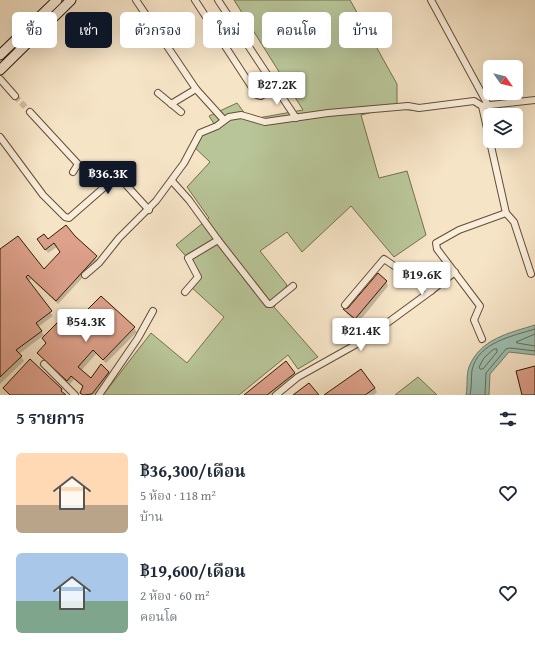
<!DOCTYPE html>
<html lang="th">
<head>
<meta charset="utf-8">
<style>
  :root { --surface:#fff; --page:#f2f2f3; --text:#1f2937; --muted:#747a83; --accent:#111827 }
  body { margin:0; font-family:"Gentium Book Plus","Noto Serif Thai",serif; background:var(--page); color:var(--text); height:100vh; display:flex; flex-direction:column; font-size:15px; white-space:nowrap }
  * { box-sizing:border-box; margin:0 }
  p { font-size:13px; color:var(--muted) }
  .icon { flex:none; width:22px; height:22px; fill:none; stroke:currentColor; stroke-width:2; stroke-linecap:round; stroke-linejoin:round }
  .map { position:relative; height:395px; overflow:hidden }
  .drawer { display:flex; flex-direction:column; background:var(--surface); flex:1 }
  .drawer>* { flex:none }
  .hud { position:absolute; left:12px; top:12px; width:511px; height:36px; display:flex; gap:8px }
  .needle { width:26px; rotate:124deg }
  .controls { position:absolute; left:483px; top:60px; display:grid; gap:8px }
  .controls a { display:grid; place-items:center; width:40px; height:40px; border-radius:6px; background:var(--surface); box-shadow:0 4px 16px #0002; font-size:20px }
  .price { position:absolute; translate:-50% -34px; padding:0 9px; border-radius:4px; background:#fff; color:#222; font-size:13px; line-height:26px; filter:drop-shadow(0 1px 2px #0008) }
  .price::after { content:''; position:absolute; left:50%; top:24px; width:12px; height:9px; margin-left:-6px; background:inherit; clip-path:polygon(0 0,100% 0,50% 100%) }
  .price.current { background:var(--accent); color:#fff }
  ul { padding:0; list-style:none }
  li { display:flex; align-items:center; gap:12px; height:100px; padding:0 16px }
  li span { display:grid; place-items:center; flex:none; width:112px; height:80px; border-radius:6px; color:#555 }
  li>.icon { margin-inline-start:auto }
  span .icon { width:48px; height:48px; fill:#fffc; stroke-width:1 }
  li b { font-size:17px }
  h2 { display:flex; justify-content:space-between; align-items:center; height:48px; padding:0 16px; font-size:17px }
  .pill { padding:0 14px; border-radius:6px; background:var(--surface); box-shadow:0 4px 16px #0002; font-size:14px; line-height:36px }
  .pill.current { background:var(--accent); color:#fff }
  .map>svg:first-child { display:block }
  .green { fill:#b8c598; stroke:#75704c }
  .water { fill:#9dbfb1; stroke:#727e6a }
  .shadow { fill:#0003 }
  .lines { fill:none; stroke-linecap:round; stroke-linejoin:round }
  .shore { stroke:#686e58; stroke-width:1 }
  .stream { stroke:#727e6a; stroke-width:1.5 }
  .building { fill:#dea18c; stroke:#321c00 }
  .street-tunnel { stroke:#cfbc9f; stroke-width:6; stroke-dasharray:6 3; stroke-linecap:butt }
  .street-casing { stroke:#634e32; stroke-width:8 }
  .secondary-casing { stroke:#321c00; stroke-width:11 }
  .street { stroke:#f9eddb; stroke-width:6 }
  .secondary { stroke:#f9eddb; stroke-width:9 }
</style>
</head>
<body>
<div class="map">
<svg width="535" height="395" viewBox="0 0 535 395">
  <rect width="100%" height="100%" fill="#f6e4c7"/>
  <filter id="stains"><feTurbulence type="fractalNoise" baseFrequency=".005" numOctaves="4"/><feColorMatrix values="0 0 0 0 .2 0 0 0 0 .09 0 0 0 0 .02 0 0 0 .5 -.17"/></filter>
  <radialGradient id="worn" r=".72"><stop offset=".6" stop-color="#630" stop-opacity="0"/><stop offset="1" stop-color="#630" stop-opacity=".3"/></radialGradient>
  <!-- green -->
  <g class="green">
    <polygon points="234,0 350,0 397,84 397,106 361,115 379,178 407,171 426,235 394,257 351,206 302,252 287,232 260,251 287,285 274,307 318,357 298,369 288,355 239,395 103,395 151,333 187,363 224,317 190,286 199,271 176,245 209,218 187,187 210,162 192,145 202,135 216,127 209,116 237,103 246,115 258,118 303,110"/>
    <polygon points="418,377 437,395 395,395"/>
  </g>
  <!-- water -->
  <path class="water" d="M 535,325 L 535,355 L 509,352 L 490,374 L 489,395 L 466,395 C 468,386 466,375 469,367 C 480,339 509,333 535,325 Z"/>
  <!-- shadow -->
  <g class="shadow">
    <polygon points="74,237 98,261 58,304 31,279 28,282 53,316 38,327 44,335 19,354 24,361 0,384 0,251 44,271 61,252 57,247 48,253 41,243"/>
    <polygon points="386,281 388,286 358,323 347,314 345,310 349,309"/>
    <polygon points="134,328 137,332 106,363 96,354 81,371 91,379 109,372 111,377 95,395 82,395 81,393 84,388 74,379 70,384 38,353 47,344 43,338 67,332"/>
    <polygon points="294,373 296,378 275,395 245,395"/>
    <polygon points="375,388 377,392 374,395 326,395"/>
  </g>
  <g class="lines">
    <!-- shore -->
    <g class="shore">
      <polyline points="535,334 516,342 517,343 535,346"/>
      <polygon points="494,349 497,349 497,352 483,369 480,369 479,367 484,358"/>
      <path d="M 470,395 C 472,387 471,378 472,370 C 478,342 513,336 535,329"/>
      <polyline points="485,395 486,373 506,349 510,348 535,351"/>
    </g>
    <!-- stream -->
    <g class="stream">
      <polyline points="401,109 415,110"/>
      <polyline points="214,124 221,120"/>
    </g>
  </g>
  <!-- building -->
  <g class="building">
    <polygon points="66,225 75,236 97,256 56,301 28,275 26,277 52,311 36,323 42,331 16,350 22,356 0,377 0,249 18,236 44,269 60,252 54,243 45,250 37,239 44,234 48,239"/>
    <polygon points="378,273 387,281 355,319 343,309 348,308"/>
    <polygon points="101,296 135,327 103,360 93,350 78,367 91,378 101,364 109,372 92,394 83,395 80,393 83,386 71,376 67,381 37,353 46,343 42,338 59,321 67,330"/>
    <polygon points="30,359 62,389 61,391 66,395 10,395 3,388"/>
    <polygon points="286,361 295,373 267,395 244,395"/>
    <polygon points="535,366 535,395 522,395 516,371"/>
    <polygon points="361,369 375,388 365,395 324,395"/>
    <polygon points="309,383 319,395 293,395"/>
  </g>
  <g class="lines">
    <!-- street-tunnel -->
    <polyline class="street-tunnel" points="15,96 30,112"/>
    <defs>
      <g id="street">
        <polyline points="136,0 196,89 171,104"/>
        <polyline points="195,0 257,95 261,96 275,88"/>
        <polyline points="218,0 296,118"/>
        <polyline points="431,0 488,105"/>
        <polyline points="0,79 15,96"/>
        <polyline points="196,89 224,120"/>
        <polyline points="158,93 181,112"/>
        <polyline points="30,112 78,164 73,172"/>
        <polyline points="0,137 43,195 65,217 69,218 116,177 118,176 149,210"/>
        <polyline points="172,181 189,200 218,240 188,258 198,277 185,292"/>
        <polyline points="506,213 514,222 531,274"/>
        <polyline points="218,240 268,304 271,304 293,286"/>
        <polyline points="85,275 99,263 119,238 156,201 184,163 200,133 217,126 229,117 241,115 265,122 328,113 408,106 419,108 474,101 482,106"/>
        <polyline points="345,305 384,259 431,291 455,272"/>
        <polyline points="482,339 474,320 480,306 437,249 436,243 459,230 506,213 482,106 535,100"/>
        <polyline points="44,364 75,395"/>
        <polyline points="99,395 138,338 153,311"/>
        <polyline points="276,395 298,377 364,340 431,291"/>
      </g>
      <g id="secondary">
        <polyline points="0,55 57,0"/>
        <polyline points="0,70 71,0"/>
      </g>
    </defs>
    <!-- street casing -->
    <use href="#street" class="street-casing"/>
    <!-- secondary casing -->
    <use href="#secondary" class="secondary-casing"/>
    <!-- street -->
    <use href="#street" class="street"/>
    <!-- secondary -->
    <use href="#secondary" class="secondary"/>
  </g>
  <rect width="100%" height="100%" filter="url(#stains)"/>
  <rect width="100%" height="100%" fill="url(#worn)"/>
</svg>
<div class="controls">
<a><svg class="needle" viewBox="-14 -14 28 28"><path d="M0-13l5 13h-10z" fill="#e53935"/><path d="M0 13l5-13h-10z" fill="#747a83"/></svg></a>
<a><svg class="icon" aria-label="layers" viewBox="0 0 24 24"><path d="M12 4l9 5-9 5-9-5zM3 14l9 5 9-5"/></svg></a>
</div>
<b class="price" style="left:277px;top:106px">฿27.2K</b>
<b class="price current" style="left:108px;top:195px">฿36.3K</b>
<b class="price" style="left:422px;top:296px">฿19.6K</b>
<b class="price" style="left:86px;top:343px">฿54.3K</b>
<b class="price" style="left:361px;top:352px">฿21.4K</b>
<div class="hud">
<a class="pill">ซื้อ</a>
<a class="pill current">เช่า</a>
<a class="pill">ตัวกรอง</a>
<a class="pill">ใหม่</a>
<a class="pill">คอนโด</a>
<a class="pill">บ้าน</a>
</div>
</div>
<section class="drawer">
<h2>5 รายการ<svg class="icon" aria-label="filters" viewBox="0 0 24 24"><path d="M4 7h16M4 17h16"/><circle cx="9" cy="7" r="2"/><circle cx="15" cy="17" r="2"/></svg></h2>
<ul>
<li><span style="background:linear-gradient(#ffd9b3 65%,#b9a48a 0)"><svg class="icon" aria-label="home" viewBox="0 0 24 24"><path d="M3 11l9-7 9 7M6 9v11h12V9"/></svg></span><div><b>฿36,300/เดือน</b><p>5 ห้อง · 118 m²</p><p>บ้าน</p></div><svg class="icon" aria-label="heart" viewBox="0 0 24 24"><path d="M12 20l-8-8c-3-5 5-10 8-4 3-6 11-1 8 4z"/></svg></li>
<li><span style="background:linear-gradient(#a9c7e8 60%,#7fa58c 0)"><svg class="icon" aria-label="home" viewBox="0 0 24 24"><path d="M3 11l9-7 9 7M6 9v11h12V9"/></svg></span><div><b>฿19,600/เดือน</b><p>2 ห้อง · 60 m²</p><p>คอนโด</p></div><svg class="icon" aria-label="heart" viewBox="0 0 24 24"><path d="M12 20l-8-8c-3-5 5-10 8-4 3-6 11-1 8 4z"/></svg></li>
</ul>
</section>
</body>
</html>
